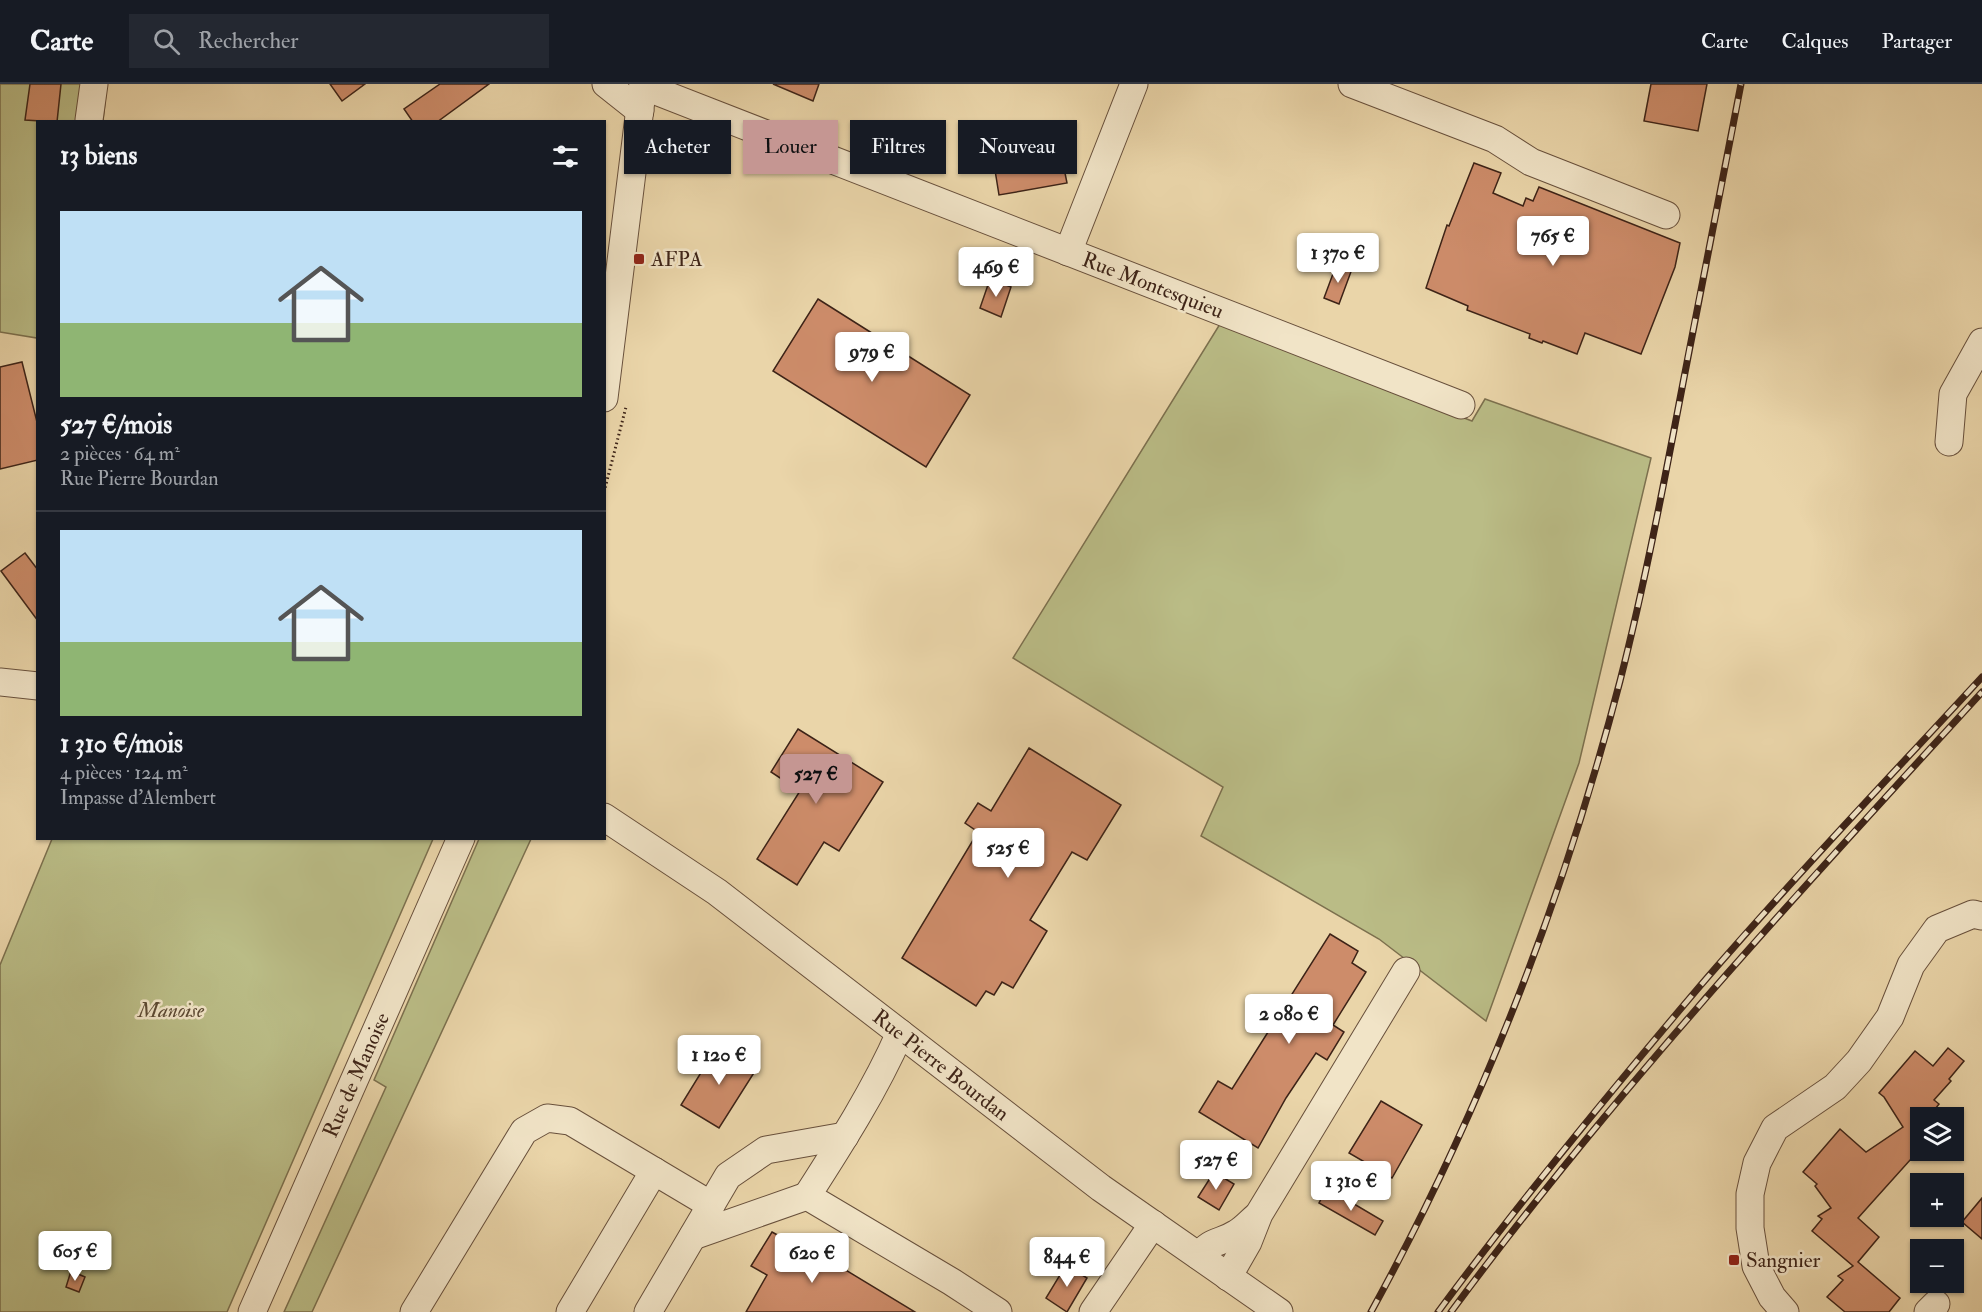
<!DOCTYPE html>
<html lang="fr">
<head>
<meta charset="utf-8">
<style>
  :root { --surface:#171b24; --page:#242831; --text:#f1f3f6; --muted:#9ea1a6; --line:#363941; --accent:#c59692 }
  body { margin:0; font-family:"IM FELL Double Pica",serif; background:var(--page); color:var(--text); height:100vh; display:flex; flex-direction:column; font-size:22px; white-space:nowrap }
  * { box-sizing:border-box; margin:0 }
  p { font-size:20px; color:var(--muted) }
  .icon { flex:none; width:33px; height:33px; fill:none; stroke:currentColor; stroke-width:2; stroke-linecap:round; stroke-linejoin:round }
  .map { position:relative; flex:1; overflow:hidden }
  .side { position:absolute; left:36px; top:36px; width:570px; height:720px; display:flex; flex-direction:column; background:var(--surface); border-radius:0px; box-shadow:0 2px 4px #0004 }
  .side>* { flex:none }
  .banner { position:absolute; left:624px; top:36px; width:570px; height:54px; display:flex; gap:12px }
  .fabs { position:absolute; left:1910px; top:1023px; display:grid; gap:12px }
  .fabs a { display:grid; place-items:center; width:54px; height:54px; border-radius:0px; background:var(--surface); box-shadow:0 2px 4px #0004; font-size:30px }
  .price { position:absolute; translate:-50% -51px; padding:0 14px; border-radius:6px; background:#fff; color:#222; font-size:20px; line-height:39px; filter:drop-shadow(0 2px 3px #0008) }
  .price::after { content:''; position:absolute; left:50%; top:36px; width:18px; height:14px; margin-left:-9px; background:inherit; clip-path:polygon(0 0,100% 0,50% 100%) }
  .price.current { background:var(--accent); color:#111 }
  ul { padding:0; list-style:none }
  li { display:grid; align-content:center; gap:12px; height:318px; padding:0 24px }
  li+li { border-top:2px solid var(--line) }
  li span { display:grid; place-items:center; height:186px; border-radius:0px; color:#555 }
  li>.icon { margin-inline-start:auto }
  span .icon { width:108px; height:108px; fill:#fffc; stroke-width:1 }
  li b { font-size:26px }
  h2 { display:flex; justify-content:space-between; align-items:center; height:72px; padding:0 24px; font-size:26px }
  .chip { padding:0 21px; border-radius:0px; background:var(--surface); box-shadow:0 2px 4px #0004; font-size:21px; line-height:54px }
  .chip.current { background:var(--accent); color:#111 }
  header { display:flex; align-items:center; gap:36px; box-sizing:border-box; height:84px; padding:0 30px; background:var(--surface); border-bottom:2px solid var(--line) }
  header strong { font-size:28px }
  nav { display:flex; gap:33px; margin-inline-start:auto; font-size:21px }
  .search { width:420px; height:54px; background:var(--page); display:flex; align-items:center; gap:15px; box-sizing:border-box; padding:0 21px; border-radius:0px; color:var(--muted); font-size:22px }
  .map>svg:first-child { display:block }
  .green { fill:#babc86; stroke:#7c704e; stroke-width:1.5 }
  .building { fill:#cd8c6a; stroke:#3d2317; stroke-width:1.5 }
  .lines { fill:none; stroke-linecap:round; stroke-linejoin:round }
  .minor-casing { stroke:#68503c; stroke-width:29 }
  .path { stroke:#3d2317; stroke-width:3; stroke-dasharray:1.5 3; stroke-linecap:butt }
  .minor { stroke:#f1e4c7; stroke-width:27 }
  .rail-casing { stroke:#3d2317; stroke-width:7 }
  .rail { stroke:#f1e4c7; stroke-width:4.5; stroke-dasharray:14; stroke-linecap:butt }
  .poi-dot { fill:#8f2418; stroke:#f1e4c7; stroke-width:2 }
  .labels { text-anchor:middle; stroke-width:5; stroke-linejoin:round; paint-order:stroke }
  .poi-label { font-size:21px; fill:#3d2317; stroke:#f1e4c7; text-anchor:start }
  .street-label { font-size:21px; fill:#3d2317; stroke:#f1e4c7 }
  .park-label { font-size:21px; font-style:italic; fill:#5c4933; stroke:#f1e4c7 }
</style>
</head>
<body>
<header>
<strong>Carte</strong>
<div class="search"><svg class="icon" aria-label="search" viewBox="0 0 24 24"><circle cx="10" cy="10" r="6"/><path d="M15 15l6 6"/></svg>Rechercher</div>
<nav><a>Carte</a><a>Calques</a><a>Partager</a></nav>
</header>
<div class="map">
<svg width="1982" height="1228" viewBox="0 0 1982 1228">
  <rect width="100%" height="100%" fill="#ead5a9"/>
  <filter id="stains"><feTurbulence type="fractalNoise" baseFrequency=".00333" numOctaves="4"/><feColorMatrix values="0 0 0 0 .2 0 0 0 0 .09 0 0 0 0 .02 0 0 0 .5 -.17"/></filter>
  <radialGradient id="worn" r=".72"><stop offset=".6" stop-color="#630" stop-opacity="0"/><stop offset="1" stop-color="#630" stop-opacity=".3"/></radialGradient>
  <!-- green -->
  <g class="green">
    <polygon points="0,0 107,0 103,37 38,38 37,254 0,248"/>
    <polygon points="1220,240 1472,337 1485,315 1651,374 1579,679 1486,937 1379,855 1201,752 1223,703 1013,574"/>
    <polygon points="52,755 433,755 227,1228 0,1228 0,881"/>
    <polygon points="479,755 531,755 312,1228 284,1228 386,1003 374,996"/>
  </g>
  <!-- building -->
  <g class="building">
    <polygon points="30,0 61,0 57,38 25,36"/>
    <polygon points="330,0 365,0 342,17"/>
    <polygon points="440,0 489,0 437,38 413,38 404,25"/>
    <polygon points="773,0 819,0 813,17"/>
    <polygon points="1651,0 1707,0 1698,47 1644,37"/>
    <polygon points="1056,44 1067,99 999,111 990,55"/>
    <polygon points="1474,79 1501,89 1493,109 1523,122 1526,114 1533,117 1539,103 1680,159 1675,183 1641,270 1585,249 1577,270 1543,257 1542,259 1529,254 1530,250 1467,226 1468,222 1426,204 1447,141 1449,142"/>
    <polygon points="1337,179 1352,185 1339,220 1324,214"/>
    <polygon points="990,195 1011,203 1001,233 980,224"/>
    <polygon points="818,215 970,311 926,383 773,287"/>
    <polygon points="22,278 38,342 38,376 0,385 0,283"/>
    <polygon points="25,469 38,486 38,537 1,487"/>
    <polygon points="798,645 883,698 839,767 824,758 797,801 757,775 800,707 771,688"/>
    <polygon points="1029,664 1121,721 1087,776 1072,768 1030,836 1047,847 1013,904 1002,898 994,911 986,907 976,922 902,874 978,748 965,739 978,719 991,727"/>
    <polygon points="1330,850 1358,867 1352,879 1366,888 1333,941 1344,948 1327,976 1316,969 1286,1014 1258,1064 1199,1028 1218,997 1232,1005"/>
    <polygon points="718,961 757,984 719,1044 681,1021"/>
    <polygon points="1948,964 1964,977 1949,995 1951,997 1934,1016 1939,1020 1935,1025 1933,1034 1920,1034 1920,1065 1858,1134 1879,1153 1858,1178 1900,1214 1889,1228 1845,1228 1827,1213 1843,1196 1838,1192 1853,1182 1812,1147 1822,1135 1818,1132 1831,1124 1815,1102 1817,1100 1803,1088 1840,1045 1866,1068 1903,1043 1884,1013 1879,1009 1915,967 1933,982"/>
    <polygon points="1381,1017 1422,1041 1392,1094 1349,1069"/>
    <polygon points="1214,1088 1234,1100 1219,1126 1198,1113"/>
    <polygon points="1327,1104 1383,1137 1375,1151 1319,1119"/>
    <polygon points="1982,1114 1982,1155 1962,1138"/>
    <polygon points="772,1148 799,1163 801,1159 915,1228 746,1228 767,1191 751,1182"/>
    <polygon points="1066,1181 1087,1194 1067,1228 1046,1214"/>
    <polygon points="71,1187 85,1193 79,1208 66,1203"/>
  </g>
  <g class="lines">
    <defs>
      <g id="minor">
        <polyline points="606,0 640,27"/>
        <polyline points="1352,0 1495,55 1531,78 1666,131"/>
        <polyline points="643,2 1461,321"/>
        <polyline points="89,36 94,0"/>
        <polyline points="1068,168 1134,0"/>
        <polyline points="604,314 643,0"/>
        <polyline points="1949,358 1953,310 1982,258"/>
        <polyline points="0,598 38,602"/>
        <polyline points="604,733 717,808 1101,1104 1279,1228"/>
        <path d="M 900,949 C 875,1006 841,1059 807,1112 L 952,1198 L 998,1228"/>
        <polyline points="693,1152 807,1112"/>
        <path d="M 1199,1172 C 1212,1155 1220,1160 1237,1149 C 1244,1145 1250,1138 1256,1133"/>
        <polyline points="1228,1193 1248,1158 1259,1130 1406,887"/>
        <polyline points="252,1228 461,754"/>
        <polyline points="414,1228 524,1047 547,1034 570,1037 711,1121"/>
        <polyline points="570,1228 654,1087"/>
        <polyline points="648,1228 728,1092 766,1066 845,1052"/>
        <polyline points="1093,1228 1153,1140"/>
        <polyline points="1785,1228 1772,1213 1756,1182 1750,1144 1750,1110 1757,1079 1775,1044 1835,1003 1859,977 1890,933 1911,881 1937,845 1973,830 1982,832"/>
        <polyline points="1928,1228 1936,1220"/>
      </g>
    </defs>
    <!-- minor casing -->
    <use href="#minor" class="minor-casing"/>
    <!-- path -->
    <polyline class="path" points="604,408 626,323"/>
    <!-- minor -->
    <use href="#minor" class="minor"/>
    <defs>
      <g id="rail">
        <path d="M 1371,1228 C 1480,1029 1563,817 1620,597 C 1645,499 1664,399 1683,299 C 1702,199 1722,100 1741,0"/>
        <path d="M 1438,1228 C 1521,1116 1610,1008 1700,902 C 1791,796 1888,695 1982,593"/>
        <path d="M 1451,1228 C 1613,1009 1798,809 1982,608"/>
      </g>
    </defs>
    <!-- rail casing -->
    <use href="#rail" class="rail-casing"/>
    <!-- rail -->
    <use href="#rail" class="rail"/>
  </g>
  <!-- markers -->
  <g class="poi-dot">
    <rect x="633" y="169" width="12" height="12" rx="3"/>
    <rect x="1728" y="1170" width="12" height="12" rx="3"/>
  </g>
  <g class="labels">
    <!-- poi labels -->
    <g class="poi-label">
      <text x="651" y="182">AFPA</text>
      <text x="1746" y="1183">Sangnier</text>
    </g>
    <!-- street labels -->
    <g class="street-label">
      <text transform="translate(1153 201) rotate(21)" y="7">Rue Montesquieu</text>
      <text transform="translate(941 981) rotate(38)" y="7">Rue Pierre Bourdan</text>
      <text transform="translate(356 991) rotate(-66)" y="7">Rue de Manoise</text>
    </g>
    <!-- park labels -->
    <g class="park-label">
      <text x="171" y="933">Manoise</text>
    </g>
  </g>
  <rect width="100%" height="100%" filter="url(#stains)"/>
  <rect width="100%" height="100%" fill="url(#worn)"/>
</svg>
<div class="fabs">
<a><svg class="icon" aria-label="layers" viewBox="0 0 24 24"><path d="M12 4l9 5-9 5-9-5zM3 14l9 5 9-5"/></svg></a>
<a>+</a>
<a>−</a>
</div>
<b class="price" style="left:1553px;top:183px">765 €</b>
<b class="price" style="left:1338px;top:200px">1 370 €</b>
<b class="price" style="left:996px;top:214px">469 €</b>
<b class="price" style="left:872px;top:299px">979 €</b>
<b class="price current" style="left:816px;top:721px">527 €</b>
<b class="price" style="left:1008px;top:795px">525 €</b>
<b class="price" style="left:1289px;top:961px">2 080 €</b>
<b class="price" style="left:719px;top:1002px">1 120 €</b>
<b class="price" style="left:1216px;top:1107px">527 €</b>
<b class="price" style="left:1351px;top:1128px">1 310 €</b>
<b class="price" style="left:75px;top:1198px">605 €</b>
<b class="price" style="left:812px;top:1200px">620 €</b>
<b class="price" style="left:1067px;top:1204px">844 €</b>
<div class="banner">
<a class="chip">Acheter</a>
<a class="chip current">Louer</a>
<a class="chip">Filtres</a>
<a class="chip">Nouveau</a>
</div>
<section class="side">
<h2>13 biens<svg class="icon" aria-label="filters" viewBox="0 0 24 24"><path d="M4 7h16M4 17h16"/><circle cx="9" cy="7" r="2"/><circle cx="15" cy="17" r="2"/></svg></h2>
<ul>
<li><span style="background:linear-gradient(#bfe0f5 60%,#8fb573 0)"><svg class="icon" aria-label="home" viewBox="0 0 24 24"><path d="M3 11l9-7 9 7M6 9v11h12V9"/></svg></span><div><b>527 €/mois</b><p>2 pièces · 64 m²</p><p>Rue Pierre Bourdan</p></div></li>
<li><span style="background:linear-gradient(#bfe0f5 60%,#8fb573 0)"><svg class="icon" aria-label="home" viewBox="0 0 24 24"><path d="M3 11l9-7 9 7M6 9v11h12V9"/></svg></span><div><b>1 310 €/mois</b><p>4 pièces · 124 m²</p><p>Impasse d'Alembert</p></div></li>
</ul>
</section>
</div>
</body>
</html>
